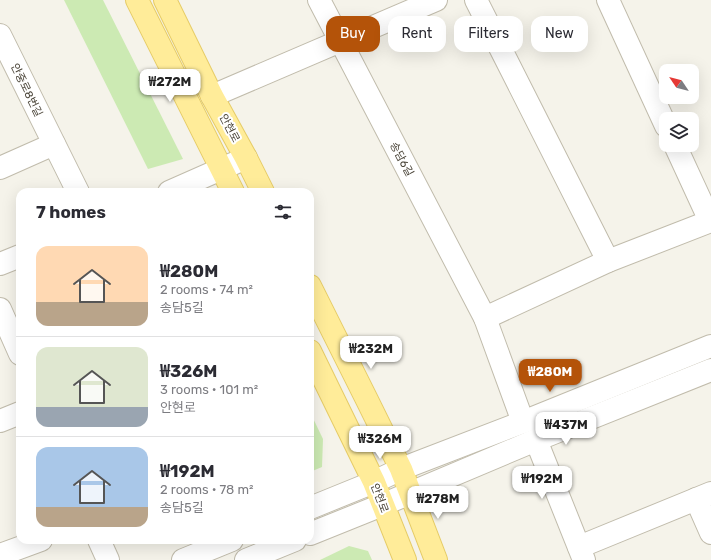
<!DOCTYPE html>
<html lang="en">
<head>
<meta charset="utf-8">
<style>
  :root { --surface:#fff; --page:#f2f2f3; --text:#2b2b33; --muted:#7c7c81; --line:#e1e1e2; --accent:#b45309 }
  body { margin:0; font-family:Rubik,"Noto Sans KR",sans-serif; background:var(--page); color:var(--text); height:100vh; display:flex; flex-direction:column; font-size:15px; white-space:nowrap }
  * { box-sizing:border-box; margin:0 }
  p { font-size:13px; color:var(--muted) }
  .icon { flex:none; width:22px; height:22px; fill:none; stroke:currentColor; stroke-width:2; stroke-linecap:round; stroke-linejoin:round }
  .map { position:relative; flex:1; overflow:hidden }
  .panel { position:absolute; left:16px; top:188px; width:298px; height:356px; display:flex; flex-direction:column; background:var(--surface); border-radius:12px; box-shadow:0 4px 16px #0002 }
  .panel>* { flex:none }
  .banner { position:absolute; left:326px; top:16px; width:325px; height:36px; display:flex; gap:8px }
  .needle { width:26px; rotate:305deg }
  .tools { position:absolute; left:659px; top:64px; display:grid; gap:8px }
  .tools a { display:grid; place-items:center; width:40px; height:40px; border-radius:8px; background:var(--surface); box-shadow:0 4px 16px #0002; font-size:20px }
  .price { position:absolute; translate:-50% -34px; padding:0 9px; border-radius:8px; background:#fff; color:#222; font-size:13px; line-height:26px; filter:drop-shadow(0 1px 2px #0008) }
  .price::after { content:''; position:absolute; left:50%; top:24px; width:12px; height:9px; margin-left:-6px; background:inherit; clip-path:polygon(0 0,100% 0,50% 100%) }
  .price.current { background:var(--accent); color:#fff }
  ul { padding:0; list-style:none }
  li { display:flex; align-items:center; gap:12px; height:100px; padding:0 20px }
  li+li { border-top:1px solid var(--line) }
  li span { display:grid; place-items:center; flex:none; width:112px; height:80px; border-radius:12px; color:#555 }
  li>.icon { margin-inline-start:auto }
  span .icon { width:48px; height:48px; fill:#fffc; stroke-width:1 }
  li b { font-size:17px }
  h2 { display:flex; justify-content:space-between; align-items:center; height:48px; padding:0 20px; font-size:17px }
  .pill { padding:0 14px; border-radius:12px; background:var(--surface); box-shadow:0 4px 16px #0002; font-size:14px; line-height:36px }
  .pill.current { background:var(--accent); color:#fff }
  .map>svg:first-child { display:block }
  .green { fill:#cceab3 }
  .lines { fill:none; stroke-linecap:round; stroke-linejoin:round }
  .minor-casing { stroke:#c1bcac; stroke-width:24 }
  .major-casing { stroke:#e6cc67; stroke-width:24 }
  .minor { stroke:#fff; stroke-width:22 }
  .major { stroke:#ffec99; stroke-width:22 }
  .labels { text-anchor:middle; stroke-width:4; stroke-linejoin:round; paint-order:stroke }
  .street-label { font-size:11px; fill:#4a4438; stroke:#fff }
</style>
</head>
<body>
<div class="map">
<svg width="711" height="560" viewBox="0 0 711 560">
  <rect width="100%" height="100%" fill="#f5f3ea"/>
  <!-- green -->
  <g class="green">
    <polygon points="64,0 103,0 183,159 148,169"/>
    <polygon points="310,412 323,439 322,467 310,472"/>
    <polygon points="349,546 368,551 372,560 320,560"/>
  </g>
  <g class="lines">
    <defs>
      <g id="minor">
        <polyline points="319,0 485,318 523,422"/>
        <polyline points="476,0 608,261"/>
        <polyline points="608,0 666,126"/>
        <polyline points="0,35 78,192"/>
        <polyline points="212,96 436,0"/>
        <polyline points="675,145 710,221"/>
        <polyline points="0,168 54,144"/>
        <polyline points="169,192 246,158"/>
        <polyline points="0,264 20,256"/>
        <polyline points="0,309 20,354"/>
        <polyline points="485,318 608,261 711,221"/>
        <polyline points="0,421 20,413"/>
        <polyline points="536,440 584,560"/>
        <polyline points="696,499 711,533"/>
        <polyline points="310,508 374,482 401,469 523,422 711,346"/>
        <polyline points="310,534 382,505 536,440 711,370"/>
        <polyline points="99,540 108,560"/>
        <polyline points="579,547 711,493"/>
        <polyline points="0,555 41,540"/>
        <polyline points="183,560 232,540"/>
        <polyline points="246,560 295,540"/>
      </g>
      <g id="major">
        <polyline points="137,0 233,192"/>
        <polyline points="165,0 212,96 246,158 263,192"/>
        <polyline points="310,286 367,400 401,469 436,560"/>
        <polyline points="310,351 374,482 405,560"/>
      </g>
    </defs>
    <!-- minor casing -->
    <use href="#minor" class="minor-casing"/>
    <!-- major casing -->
    <use href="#major" class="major-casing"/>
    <!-- minor -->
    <use href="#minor" class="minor"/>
    <!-- major -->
    <use href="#major" class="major"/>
  </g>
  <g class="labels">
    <!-- street labels -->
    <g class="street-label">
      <text transform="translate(27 90) rotate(64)" y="4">안중로8번길</text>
      <text transform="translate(230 128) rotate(62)" y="4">안현로</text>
      <text transform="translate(402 159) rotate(62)" y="4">송담6길</text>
      <text transform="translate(380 498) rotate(69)" y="4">안현로</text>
    </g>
  </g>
</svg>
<div class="tools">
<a><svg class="needle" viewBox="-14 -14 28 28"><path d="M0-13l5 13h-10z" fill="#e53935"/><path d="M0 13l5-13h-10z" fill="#7c7c81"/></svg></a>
<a><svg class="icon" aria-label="layers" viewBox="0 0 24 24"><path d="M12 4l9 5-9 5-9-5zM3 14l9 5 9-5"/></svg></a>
</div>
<b class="price" style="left:170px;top:103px">₩272M</b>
<b class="price" style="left:371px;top:370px">₩232M</b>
<b class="price current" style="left:550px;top:393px">₩280M</b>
<b class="price" style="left:566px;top:446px">₩437M</b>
<b class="price" style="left:380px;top:460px">₩326M</b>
<b class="price" style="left:542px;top:500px">₩192M</b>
<b class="price" style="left:438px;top:520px">₩278M</b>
<div class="banner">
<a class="pill current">Buy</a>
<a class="pill">Rent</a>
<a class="pill">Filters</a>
<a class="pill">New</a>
</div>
<section class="panel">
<h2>7 homes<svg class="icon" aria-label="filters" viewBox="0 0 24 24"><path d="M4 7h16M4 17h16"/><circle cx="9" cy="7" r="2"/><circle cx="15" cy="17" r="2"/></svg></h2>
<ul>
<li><span style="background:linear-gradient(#ffd9b3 70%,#b9a48a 0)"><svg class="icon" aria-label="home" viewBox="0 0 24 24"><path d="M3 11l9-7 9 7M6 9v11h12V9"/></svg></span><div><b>₩280M</b><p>2 rooms · 74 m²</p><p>송담5길</p></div></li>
<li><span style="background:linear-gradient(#dfe7d0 75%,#9aa5b1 0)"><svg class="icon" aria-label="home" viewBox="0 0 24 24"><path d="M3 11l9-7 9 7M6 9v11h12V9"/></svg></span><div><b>₩326M</b><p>3 rooms · 101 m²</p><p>안현로</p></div></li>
<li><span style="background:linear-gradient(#a9c7e8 75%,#b9a48a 0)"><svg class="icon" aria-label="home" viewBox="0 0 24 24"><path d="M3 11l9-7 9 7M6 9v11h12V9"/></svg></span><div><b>₩192M</b><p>2 rooms · 78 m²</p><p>송담5길</p></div></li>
</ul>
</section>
</div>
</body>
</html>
